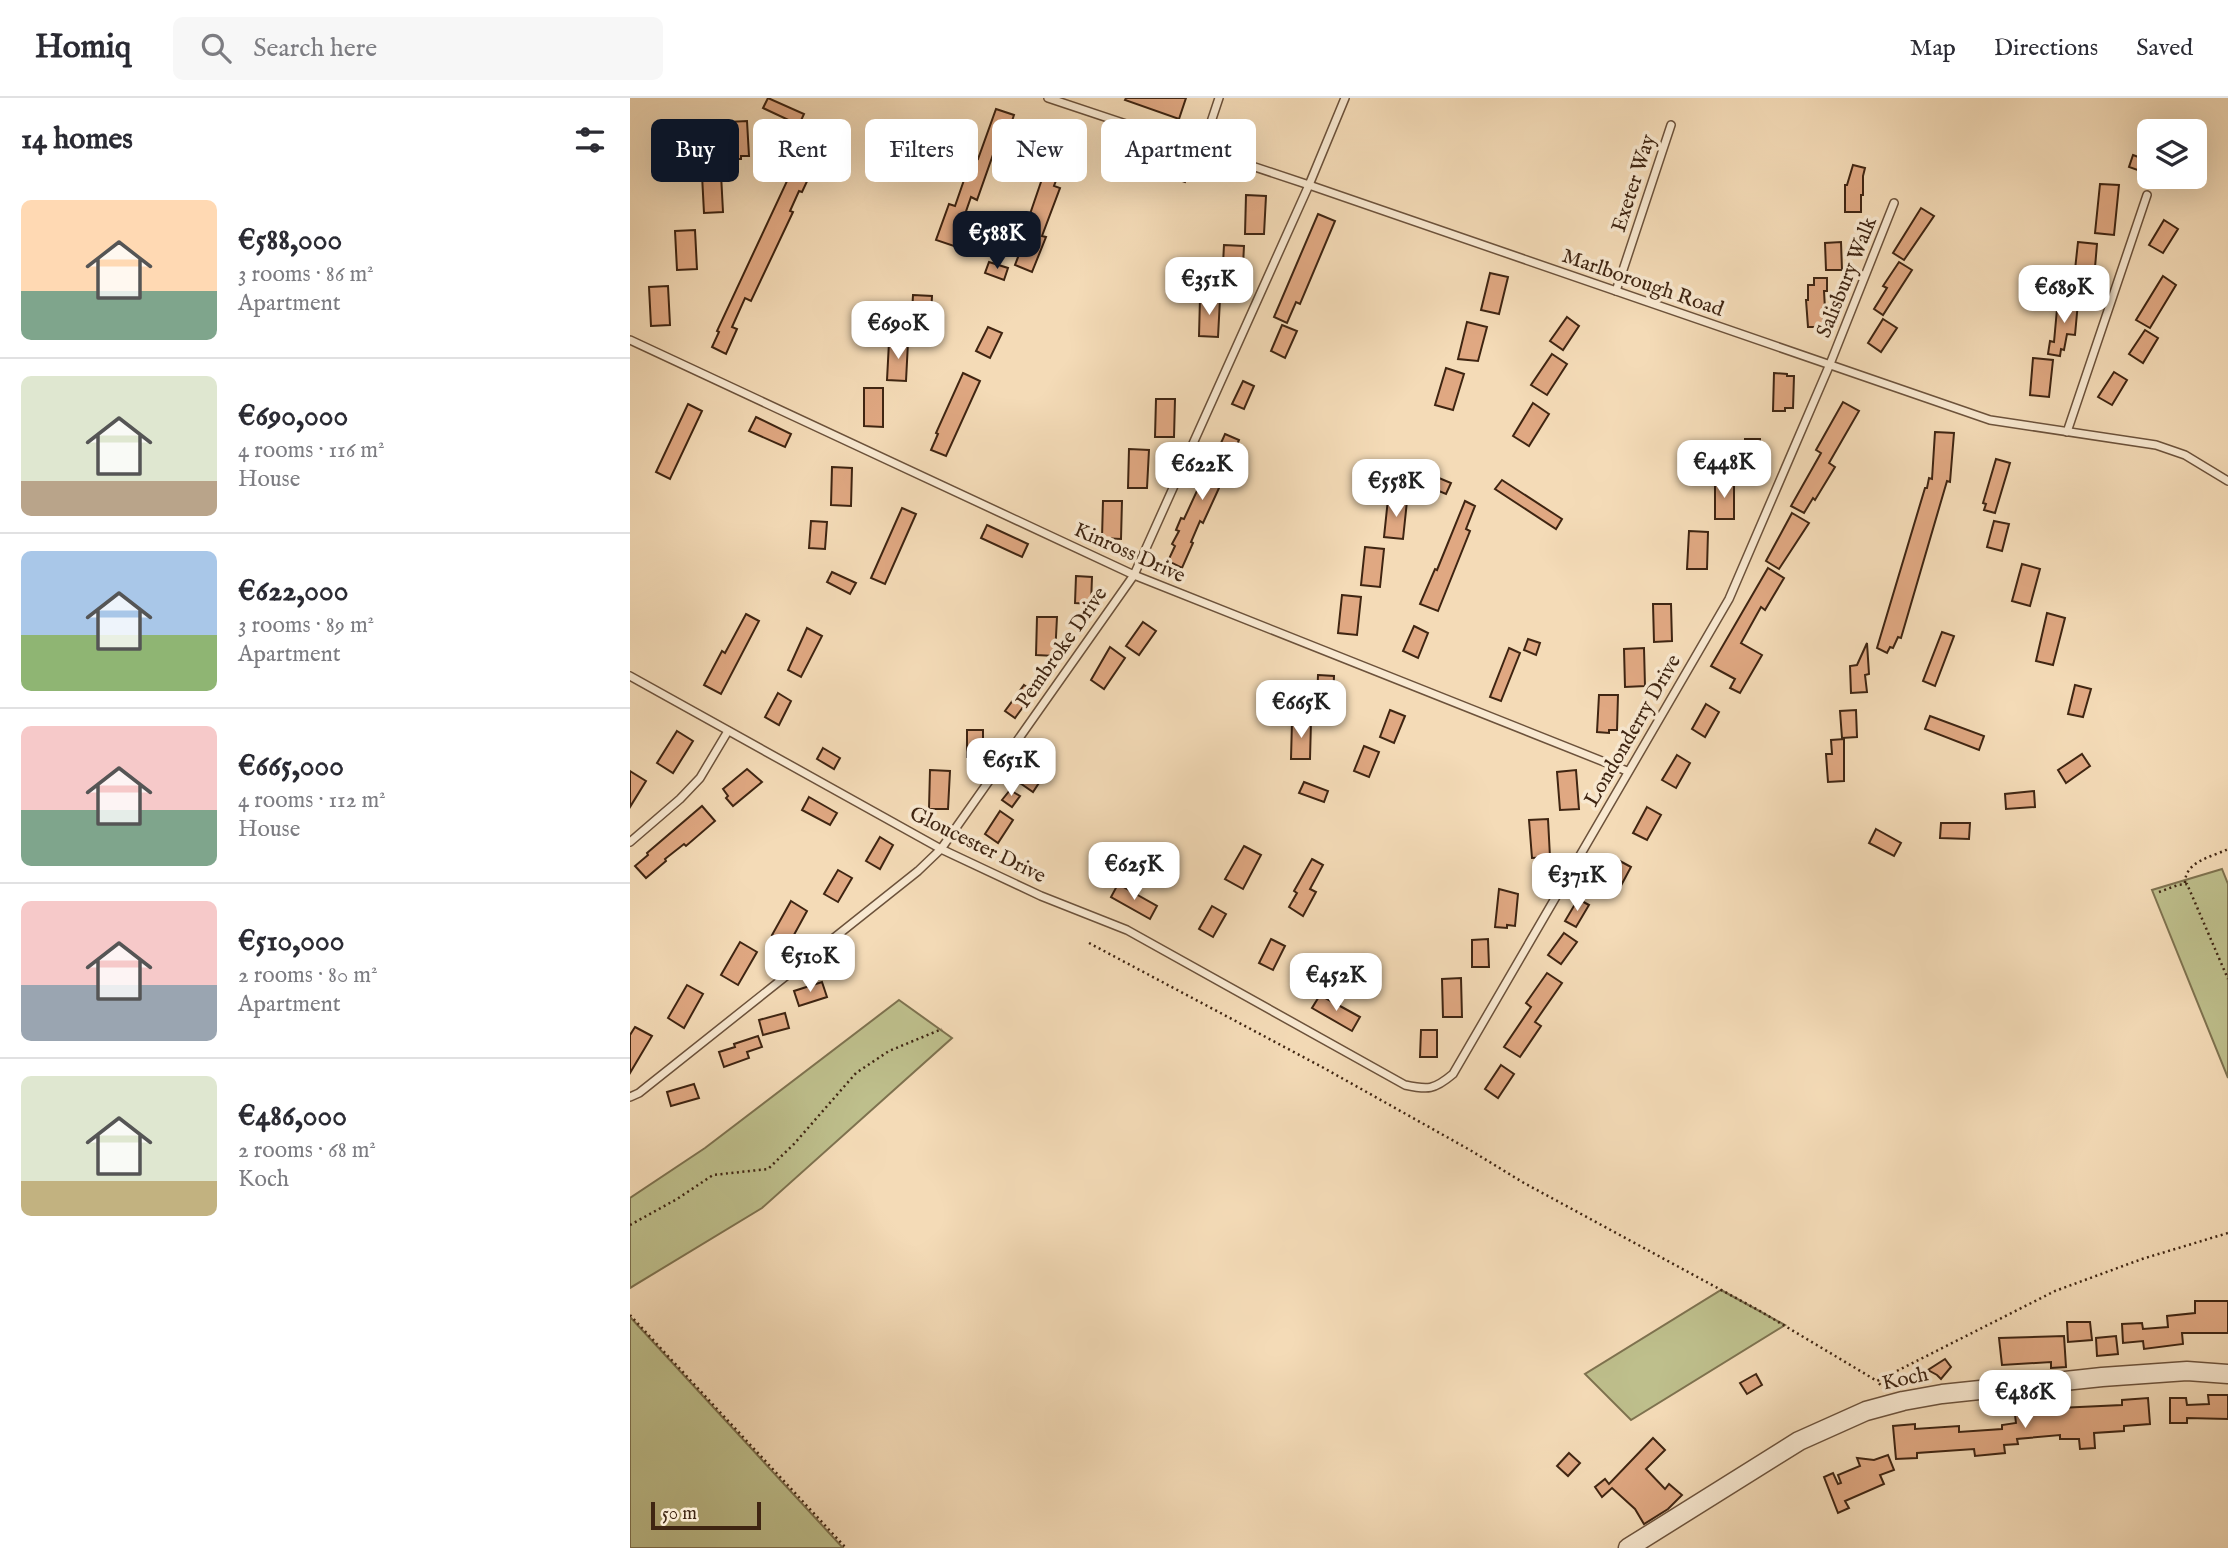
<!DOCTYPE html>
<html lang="en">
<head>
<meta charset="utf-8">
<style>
  :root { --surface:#fff; --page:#f7f7f7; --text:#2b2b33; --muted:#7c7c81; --line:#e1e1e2; --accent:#111827 }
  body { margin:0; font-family:"IM FELL English",serif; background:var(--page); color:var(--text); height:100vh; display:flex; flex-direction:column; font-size:26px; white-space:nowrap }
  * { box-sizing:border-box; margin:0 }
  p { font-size:23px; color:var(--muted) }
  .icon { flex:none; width:38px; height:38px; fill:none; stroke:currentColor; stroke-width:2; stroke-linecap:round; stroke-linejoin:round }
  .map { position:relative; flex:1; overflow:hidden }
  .drawer { display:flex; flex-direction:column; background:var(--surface); width:630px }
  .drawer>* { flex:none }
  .banner { position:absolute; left:21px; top:21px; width:665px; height:63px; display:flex; gap:14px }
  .fabs { position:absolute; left:1507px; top:21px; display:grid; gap:14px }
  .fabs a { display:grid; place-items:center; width:70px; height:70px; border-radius:10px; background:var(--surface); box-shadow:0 7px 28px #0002; font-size:35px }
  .scale { position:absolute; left:21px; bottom:18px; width:110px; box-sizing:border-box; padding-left:7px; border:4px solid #3f2512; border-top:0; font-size:19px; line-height:24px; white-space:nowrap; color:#3f2512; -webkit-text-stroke:5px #f8e8d0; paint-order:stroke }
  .price { position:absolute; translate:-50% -60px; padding:0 16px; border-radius:14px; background:#fff; color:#222; font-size:23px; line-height:46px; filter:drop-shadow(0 2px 4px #0008) }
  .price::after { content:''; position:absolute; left:50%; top:42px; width:21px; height:16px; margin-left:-10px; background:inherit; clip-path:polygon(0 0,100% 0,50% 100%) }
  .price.selected { background:var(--accent); color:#fff }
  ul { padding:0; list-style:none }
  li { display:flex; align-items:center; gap:21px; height:175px; padding:0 21px }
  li+li { border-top:2px solid var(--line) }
  li span { display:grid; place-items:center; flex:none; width:196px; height:140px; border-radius:10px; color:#555 }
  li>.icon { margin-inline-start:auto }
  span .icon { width:84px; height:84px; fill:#fffc; stroke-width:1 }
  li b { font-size:30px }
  h2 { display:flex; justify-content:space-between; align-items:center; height:84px; padding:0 21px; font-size:30px }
  .pill { padding:0 24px; border-radius:10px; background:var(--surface); box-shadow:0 7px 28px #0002; font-size:24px; line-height:63px }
  .pill.selected { background:var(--accent); color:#fff }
  header { display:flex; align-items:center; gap:42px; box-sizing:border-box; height:98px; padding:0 35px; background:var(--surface); border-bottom:2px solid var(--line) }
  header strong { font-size:33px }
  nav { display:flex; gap:38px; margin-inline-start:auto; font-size:24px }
  .search { width:490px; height:63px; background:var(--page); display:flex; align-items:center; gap:18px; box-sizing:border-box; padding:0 24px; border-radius:10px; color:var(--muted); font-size:26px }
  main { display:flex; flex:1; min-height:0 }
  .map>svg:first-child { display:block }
  .green { fill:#bebf8c; stroke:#7e724f; stroke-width:2 }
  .building { fill:#e0a882; stroke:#3f2512; stroke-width:2 }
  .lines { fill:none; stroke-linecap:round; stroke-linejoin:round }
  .service-casing { stroke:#6c523b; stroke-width:10 }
  .tertiary-casing { stroke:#6c523b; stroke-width:21 }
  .path { stroke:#3f2512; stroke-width:2.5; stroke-dasharray:2 3.5; stroke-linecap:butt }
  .service { stroke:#f8e8d0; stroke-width:7 }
  .tertiary { stroke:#f8e8d0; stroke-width:18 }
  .labels { text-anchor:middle; stroke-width:7; stroke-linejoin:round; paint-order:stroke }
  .street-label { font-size:21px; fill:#3f2512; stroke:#f8e8d0 }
</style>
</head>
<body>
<header>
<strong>Homiq</strong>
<div class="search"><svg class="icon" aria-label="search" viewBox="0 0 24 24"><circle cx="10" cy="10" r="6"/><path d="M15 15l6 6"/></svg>Search here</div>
<nav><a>Map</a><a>Directions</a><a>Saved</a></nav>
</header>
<main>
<section class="drawer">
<h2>14 homes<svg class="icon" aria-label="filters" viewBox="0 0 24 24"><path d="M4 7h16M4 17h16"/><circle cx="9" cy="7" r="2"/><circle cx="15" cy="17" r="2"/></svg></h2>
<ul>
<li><span style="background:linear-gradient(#ffd9b3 65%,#7fa58c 0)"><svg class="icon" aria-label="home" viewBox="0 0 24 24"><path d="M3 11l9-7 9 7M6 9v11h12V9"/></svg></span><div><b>€588,000</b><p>3 rooms · 86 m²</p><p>Apartment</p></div></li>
<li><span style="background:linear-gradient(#dfe7d0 75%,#b9a48a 0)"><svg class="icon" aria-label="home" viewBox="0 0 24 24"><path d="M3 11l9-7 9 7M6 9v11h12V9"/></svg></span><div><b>€690,000</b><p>4 rooms · 116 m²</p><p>House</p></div></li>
<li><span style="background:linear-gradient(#a9c7e8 60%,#8fb573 0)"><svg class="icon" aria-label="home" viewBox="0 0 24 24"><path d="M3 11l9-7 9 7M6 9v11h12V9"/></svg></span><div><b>€622,000</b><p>3 rooms · 89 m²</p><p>Apartment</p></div></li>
<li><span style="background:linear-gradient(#f6c9c9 60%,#7fa58c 0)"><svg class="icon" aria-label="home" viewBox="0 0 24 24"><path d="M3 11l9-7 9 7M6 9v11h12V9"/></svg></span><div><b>€665,000</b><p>4 rooms · 112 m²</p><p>House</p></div></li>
<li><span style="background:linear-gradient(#f6c9c9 60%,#9aa5b1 0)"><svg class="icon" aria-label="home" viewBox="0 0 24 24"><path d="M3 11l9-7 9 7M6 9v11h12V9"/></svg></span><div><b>€510,000</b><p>2 rooms · 80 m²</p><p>Apartment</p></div></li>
<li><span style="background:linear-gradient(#dfe7d0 75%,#c2b280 0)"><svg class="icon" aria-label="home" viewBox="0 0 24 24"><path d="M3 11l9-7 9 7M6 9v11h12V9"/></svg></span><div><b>€486,000</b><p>2 rooms · 68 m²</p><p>Koch</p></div></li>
</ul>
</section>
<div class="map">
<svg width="1598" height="1450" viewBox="0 0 1598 1450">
  <rect width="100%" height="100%" fill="#f4dbb7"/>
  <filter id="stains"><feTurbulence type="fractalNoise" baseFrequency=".00286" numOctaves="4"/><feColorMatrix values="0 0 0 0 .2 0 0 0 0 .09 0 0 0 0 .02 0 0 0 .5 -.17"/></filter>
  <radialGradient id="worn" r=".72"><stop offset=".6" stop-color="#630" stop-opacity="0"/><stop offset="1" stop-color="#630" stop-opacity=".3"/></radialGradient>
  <!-- green -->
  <g class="green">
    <polygon points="1592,771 1598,786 1598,980 1522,792"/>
    <polygon points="269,902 322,940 132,1110 0,1190 0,1100 75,1050"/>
    <polygon points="1091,1192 1155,1227 1001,1322 955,1276"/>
    <polygon points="0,1219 213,1450 0,1450"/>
  </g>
  <!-- building -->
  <g class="building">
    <polygon points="138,0 174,16 169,27 133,10"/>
    <polygon points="496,0 556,0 549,21 495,2"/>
    <polygon points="366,11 384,17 372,53 365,51 347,102 341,99 324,148 306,142 319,106 325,108 342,59 348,61"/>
    <polygon points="117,23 119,58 111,58 111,61 100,61 98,24"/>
    <polygon points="178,38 190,44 183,58 188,60 172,94 169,93 160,113 163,114 121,203 115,200 102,229 107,231 96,256 82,249 89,234 87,233"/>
    <polygon points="425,43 439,48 424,88 430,90 412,138 416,139 402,174 385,167 403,120 399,119"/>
    <polygon points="499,49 561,70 555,84 494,63"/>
    <polygon points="1503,57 1519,63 1519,76 1499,69"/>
    <polygon points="1223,67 1235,70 1233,78 1233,97 1231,97 1231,114 1215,114 1215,87 1217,87"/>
    <polygon points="91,76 93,114 74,115 72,77"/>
    <polygon points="1470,86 1489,87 1484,137 1465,135"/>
    <polygon points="616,97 636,98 634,136 615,136"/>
    <polygon points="1291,110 1304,118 1274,162 1263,155"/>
    <polygon points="688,116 705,123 670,206 666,204 657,225 644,219"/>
    <polygon points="1534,122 1548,131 1533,155 1519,147"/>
    <polygon points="65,132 67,171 47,172 45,133"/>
    <polygon points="1211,144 1212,172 1196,172 1195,145"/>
    <polygon points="1448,144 1467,146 1464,181 1456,180 1456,183 1444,181"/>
    <polygon points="594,147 614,148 612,186 592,185"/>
    <polygon points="359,164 378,170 374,182 355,175"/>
    <polygon points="1269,164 1282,172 1253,217 1244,211 1257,190 1253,188"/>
    <polygon points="860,175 878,179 869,216 851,212"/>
    <polygon points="1533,178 1546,187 1520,230 1506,222"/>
    <polygon points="1184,180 1197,180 1197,193 1194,193 1195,211 1193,212 1194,229 1178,229 1176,202 1178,202 1178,187 1184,187"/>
    <polygon points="38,188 40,227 21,228 19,189"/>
    <polygon points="283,197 302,198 300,236 281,235"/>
    <polygon points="570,200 590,201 588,239 569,238"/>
    <polygon points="1428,200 1440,201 1440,204 1448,204 1445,237 1437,236 1434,252 1431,251 1430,258 1418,256 1420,243 1424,244"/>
    <polygon points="937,219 949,228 933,252 920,243"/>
    <polygon points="1253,221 1267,230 1251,254 1238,245"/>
    <polygon points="837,224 857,229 848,263 828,261"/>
    <polygon points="652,227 667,233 655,260 641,253"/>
    <polygon points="358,229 372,235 360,260 346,253"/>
    <polygon points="1515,232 1528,240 1513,265 1499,256"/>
    <polygon points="259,244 278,244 276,283 257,282"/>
    <polygon points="922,256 937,266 917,297 901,287"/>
    <polygon points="1403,260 1423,262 1419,299 1400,297"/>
    <polygon points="816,270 834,276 823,312 805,307"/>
    <polygon points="1484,274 1497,282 1482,307 1468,299"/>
    <polygon points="333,275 350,283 316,358 301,352 308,336 306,335"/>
    <polygon points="1144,275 1157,276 1157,278 1164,278 1163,310 1155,310 1155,313 1143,313"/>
    <polygon points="613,283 624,288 614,311 602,306"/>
    <polygon points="234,290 253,290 253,329 234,328"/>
    <polygon points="526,301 545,301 544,339 525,339"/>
    <polygon points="1213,304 1229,313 1199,365 1205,369 1185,402 1183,400 1174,415 1161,408 1191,355 1186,352"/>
    <polygon points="903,305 919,316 899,348 883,338"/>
    <polygon points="58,306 72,313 40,381 26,374"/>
    <polygon points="126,319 161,336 155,349 119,333"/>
    <polygon points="1305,334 1324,335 1320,384 1317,383 1271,540 1268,539 1263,550 1260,549 1257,555 1247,550 1295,390 1297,390 1299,380 1302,381"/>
    <polygon points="595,336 609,342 598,367 595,366 586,388 589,390 573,425 570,423 561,444 563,445 552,470 538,463 545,448 542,446 549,433 546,432 551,420 554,421 577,371 579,372"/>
    <polygon points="1115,341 1130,341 1130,371 1114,370"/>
    <polygon points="499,351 519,352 517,390 498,390"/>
    <polygon points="1366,361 1380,365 1365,415 1354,412 1356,406 1353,405"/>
    <polygon points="202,369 222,370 221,408 201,407"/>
    <polygon points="797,375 821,385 816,396 792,386"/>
    <polygon points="872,382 932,421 926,431 865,391"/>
    <polygon points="1085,382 1104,383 1104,421 1085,421"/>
    <polygon points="758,401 777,403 773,441 754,439"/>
    <polygon points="473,403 492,403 491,441 472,440"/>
    <polygon points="835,403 845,408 836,431 840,433 808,513 790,506 805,471 807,472"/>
    <polygon points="272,410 286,416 255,486 241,480"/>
    <polygon points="1162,415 1179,425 1149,471 1136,463"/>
    <polygon points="181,423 197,424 195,451 179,450"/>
    <polygon points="1364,423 1379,426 1372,453 1357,449"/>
    <polygon points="357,427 398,446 392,459 351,440"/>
    <polygon points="1059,433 1078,434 1077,471 1057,471"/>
    <polygon points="735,449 754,451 750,489 731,487"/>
    <polygon points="1392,466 1410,471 1400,508 1382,503"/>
    <polygon points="1138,470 1154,480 1135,512 1131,509 1111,545 1132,557 1110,595 1100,590 1105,581 1081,568"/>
    <polygon points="202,474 226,485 220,496 197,484"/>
    <polygon points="446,478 462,479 461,506 445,505"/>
    <polygon points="712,497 731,499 727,537 708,535"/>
    <polygon points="1023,506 1041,506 1042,543 1024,544"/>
    <polygon points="1417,515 1435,520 1423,567 1406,563"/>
    <polygon points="116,516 129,523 91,596 74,587 92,553 95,555"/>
    <polygon points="407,519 427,519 425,558 406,557"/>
    <polygon points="513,524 526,533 509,557 496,548"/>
    <polygon points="784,528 798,535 788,560 773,553"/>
    <polygon points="177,530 192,538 171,579 158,572"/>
    <polygon points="1312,534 1324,538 1305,588 1293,583"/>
    <polygon points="898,541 910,545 906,557 894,552"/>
    <polygon points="1237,545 1239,576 1235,577 1237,594 1221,595 1220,568 1227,567"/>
    <polygon points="480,549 495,560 474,591 461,582"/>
    <polygon points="879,550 890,555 871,603 860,599"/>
    <polygon points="1014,550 1015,588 995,589 994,551"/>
    <polygon points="688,577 704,578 703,605 687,604"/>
    <polygon points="394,587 404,594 385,620 375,613"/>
    <polygon points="1445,587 1461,591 1453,619 1438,616"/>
    <polygon points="148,595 161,603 149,627 135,619"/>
    <polygon points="969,597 988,597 987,632 979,632 979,635 967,634"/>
    <polygon points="1076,606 1089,614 1075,639 1062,631"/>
    <polygon points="760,612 775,618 764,645 750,639"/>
    <polygon points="1226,612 1227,639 1212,640 1210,613"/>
    <polygon points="1300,618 1354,638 1349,652 1295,631"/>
    <polygon points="662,623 681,623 680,661 661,661"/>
    <rect x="337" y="632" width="16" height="27"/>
    <polygon points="47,633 63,643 43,675 27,665"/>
    <polygon points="1214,641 1214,683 1198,684 1196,656 1202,656 1201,642"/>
    <polygon points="734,648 749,654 739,679 724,673"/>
    <polygon points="193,650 210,660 204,671 187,661"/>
    <polygon points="1452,656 1460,668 1436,685 1428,672"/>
    <polygon points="1047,657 1060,665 1046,690 1032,682"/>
    <polygon points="405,663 418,671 403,694 390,685"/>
    <polygon points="117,671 132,684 103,708 96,700 98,698 93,691"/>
    <polygon points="300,672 320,673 318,711 299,711"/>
    <polygon points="946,672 949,711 930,712 927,674"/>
    <polygon points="0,673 16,683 0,709"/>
    <polygon points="674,684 698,693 694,704 669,695"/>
    <polygon points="380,692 390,698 382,709 372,702"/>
    <polygon points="1404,693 1405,709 1376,711 1375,696"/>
    <polygon points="179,699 207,715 200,727 172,712"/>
    <polygon points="72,708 85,723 56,748 54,746 35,761 36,763 16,780 5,768 18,757 17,755"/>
    <polygon points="1017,709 1031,717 1017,742 1003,735"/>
    <polygon points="370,713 383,722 368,745 355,736"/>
    <polygon points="918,721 920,759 902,760 899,722"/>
    <polygon points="1311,725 1340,725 1339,741 1310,740"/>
    <polygon points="1246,731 1271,745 1264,758 1239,745"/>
    <polygon points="250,739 263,747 250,771 236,763"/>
    <polygon points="614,748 631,757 613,791 595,781"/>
    <polygon points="682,761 693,767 680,791 686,794 673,818 659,809 667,795 664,793"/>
    <polygon points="988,762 1001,769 987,795 974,787"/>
    <polygon points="208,772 222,780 208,804 194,796"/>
    <polygon points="488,786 527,808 520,821 481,799"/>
    <polygon points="869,791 888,796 885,828 877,827 877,830 865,829"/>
    <polygon points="948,801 959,807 946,829 935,823"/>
    <polygon points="161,803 177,813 159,846 142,837"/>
    <polygon points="582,808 596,816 583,839 569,831"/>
    <polygon points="934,835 947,844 931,866 918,857"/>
    <polygon points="641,841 655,848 643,872 629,865"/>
    <polygon points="858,841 859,869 842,869 842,842"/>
    <polygon points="110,844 127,854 108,887 91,877"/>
    <polygon points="917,875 932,885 905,924 911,928 890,959 874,949 901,909 896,905"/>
    <polygon points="831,880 832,919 813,919 812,881"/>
    <polygon points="192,884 197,899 169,908 164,893"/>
    <polygon points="57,887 73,896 54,930 38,920"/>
    <polygon points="690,897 730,919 722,933 682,910"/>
    <polygon points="155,915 159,930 133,937 129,922"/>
    <polygon points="5,929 22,938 0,975 0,937"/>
    <polygon points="791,932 807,932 807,959 790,959"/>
    <polygon points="128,938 132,949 117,954 119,960 94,969 89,954 105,949 104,946"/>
    <polygon points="871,967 884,976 868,1000 855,991"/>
    <polygon points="64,986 69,1000 41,1008 37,994"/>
    <polygon points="1565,1203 1598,1203 1598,1235 1552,1235 1553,1246 1514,1251 1513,1243 1493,1245 1492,1226 1512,1225 1513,1231 1538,1229 1537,1218 1565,1215"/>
    <polygon points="1437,1224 1460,1224 1462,1242 1438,1244"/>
    <polygon points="1434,1238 1436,1269 1421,1270 1421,1264 1372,1267 1369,1240"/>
    <polygon points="1486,1238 1488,1256 1467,1258 1466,1240"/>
    <polygon points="1315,1261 1321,1269 1311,1281 1307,1277 1298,1272"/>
    <polygon points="1126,1276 1132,1287 1117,1296 1110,1285"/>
    <polygon points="1578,1297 1598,1297 1598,1321 1557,1320 1557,1325 1540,1325 1540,1300 1556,1300 1557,1307 1579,1306"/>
    <polygon points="1518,1300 1520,1326 1494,1328 1494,1333 1464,1335 1465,1350 1450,1351 1449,1341 1430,1341 1430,1337 1387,1341 1388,1346 1374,1347 1375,1355 1345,1358 1344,1351 1287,1355 1287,1360 1266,1361 1263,1328 1285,1326 1285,1331 1329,1328 1329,1334 1372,1331 1372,1327 1386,1325 1385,1317 1415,1314 1414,1312 1428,1310 1492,1307 1492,1302"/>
    <polygon points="1023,1340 1035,1352 1016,1371 1035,1391 1039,1386 1052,1397 1038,1411 1014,1426 1005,1411 982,1390 972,1399 965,1389 975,1381 979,1386"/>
    <polygon points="939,1355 950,1365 938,1378 927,1368"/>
    <polygon points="1258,1357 1264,1372 1250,1377 1254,1386 1215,1403 1219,1410 1208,1415 1194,1379 1203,1375 1208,1386 1211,1385 1208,1377 1230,1368 1227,1360 1244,1362"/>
  </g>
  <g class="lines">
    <defs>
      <g id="service">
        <polyline points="418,0 679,87 1360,322 1526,347 1555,357 1598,383"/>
        <polyline points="572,51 589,0"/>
        <polyline points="986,193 1041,27"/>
        <polyline points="0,242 504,477 997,673"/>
        <polyline points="1437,334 1517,97"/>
        <path d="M 0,578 L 311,751 L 411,798 L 497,832 L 775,987 C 798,992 804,992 823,976 L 1099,501 L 1200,266 L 1264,105"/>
        <polyline points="0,744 50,701 70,680 98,633"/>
        <polyline points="0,999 9,995 288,773 311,751 504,477 679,87 715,0"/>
      </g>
      <polyline id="tertiary" points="998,1450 1169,1343 1236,1313 1273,1303 1312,1296 1472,1279 1557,1273 1598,1276"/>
    </defs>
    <!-- service casing -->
    <use href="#service" class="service-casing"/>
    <!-- tertiary casing -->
    <use href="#tertiary" class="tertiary-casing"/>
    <!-- path -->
    <g class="path">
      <path d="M 1555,785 C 1555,763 1582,759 1598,751"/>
      <polyline points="1529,794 1548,787 1557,786 1598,881"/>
      <polyline points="459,845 692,969 840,1052 894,1085 1130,1213 1247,1283"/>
      <polyline points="0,1127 47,1101 83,1077 138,1071 164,1046 226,975 259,953 312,931"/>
      <polyline points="0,1217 216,1450"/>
      <polyline points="1254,1291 1247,1283 1425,1193 1512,1161 1598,1135"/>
    </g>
    <!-- service -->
    <use href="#service" class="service"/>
    <!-- tertiary -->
    <use href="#tertiary" class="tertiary"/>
  </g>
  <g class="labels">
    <!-- street labels -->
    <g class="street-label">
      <text transform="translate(1003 85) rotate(-72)" y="7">Exeter Way</text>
      <text transform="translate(1216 179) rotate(-68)" y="7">Salisbury Walk</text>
      <text transform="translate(1013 184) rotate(19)" y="7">Marlborough Road</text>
      <text transform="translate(500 454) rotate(24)" y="7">Kinross Drive</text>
      <text transform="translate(431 549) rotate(-55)" y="7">Pembroke Drive</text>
      <text transform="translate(1002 632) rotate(-60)" y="7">Londonderry Drive</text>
      <text transform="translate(348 746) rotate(26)" y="7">Gloucester Drive</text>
      <text transform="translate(1275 1280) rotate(-12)" y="7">Koch</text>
    </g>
  </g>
  <rect width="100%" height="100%" filter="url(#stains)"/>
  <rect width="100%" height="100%" fill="url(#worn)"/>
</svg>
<div class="fabs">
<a><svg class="icon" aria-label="layers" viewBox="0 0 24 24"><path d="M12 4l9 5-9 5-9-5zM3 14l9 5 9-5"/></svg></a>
</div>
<div class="scale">50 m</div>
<b class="price selected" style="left:367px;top:173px">€588K</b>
<b class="price" style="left:579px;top:219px">€351K</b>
<b class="price" style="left:1434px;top:227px">€689K</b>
<b class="price" style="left:268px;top:263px">€690K</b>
<b class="price" style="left:1094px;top:402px">€448K</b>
<b class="price" style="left:572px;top:404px">€622K</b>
<b class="price" style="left:766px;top:421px">€558K</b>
<b class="price" style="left:671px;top:642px">€665K</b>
<b class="price" style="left:381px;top:700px">€651K</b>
<b class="price" style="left:504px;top:804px">€625K</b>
<b class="price" style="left:947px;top:815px">€371K</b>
<b class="price" style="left:180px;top:896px">€510K</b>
<b class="price" style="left:706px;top:915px">€452K</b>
<b class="price" style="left:1395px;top:1332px">€486K</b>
<div class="banner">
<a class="pill selected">Buy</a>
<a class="pill">Rent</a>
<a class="pill">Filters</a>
<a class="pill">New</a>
<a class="pill">Apartment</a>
</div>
</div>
</main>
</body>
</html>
